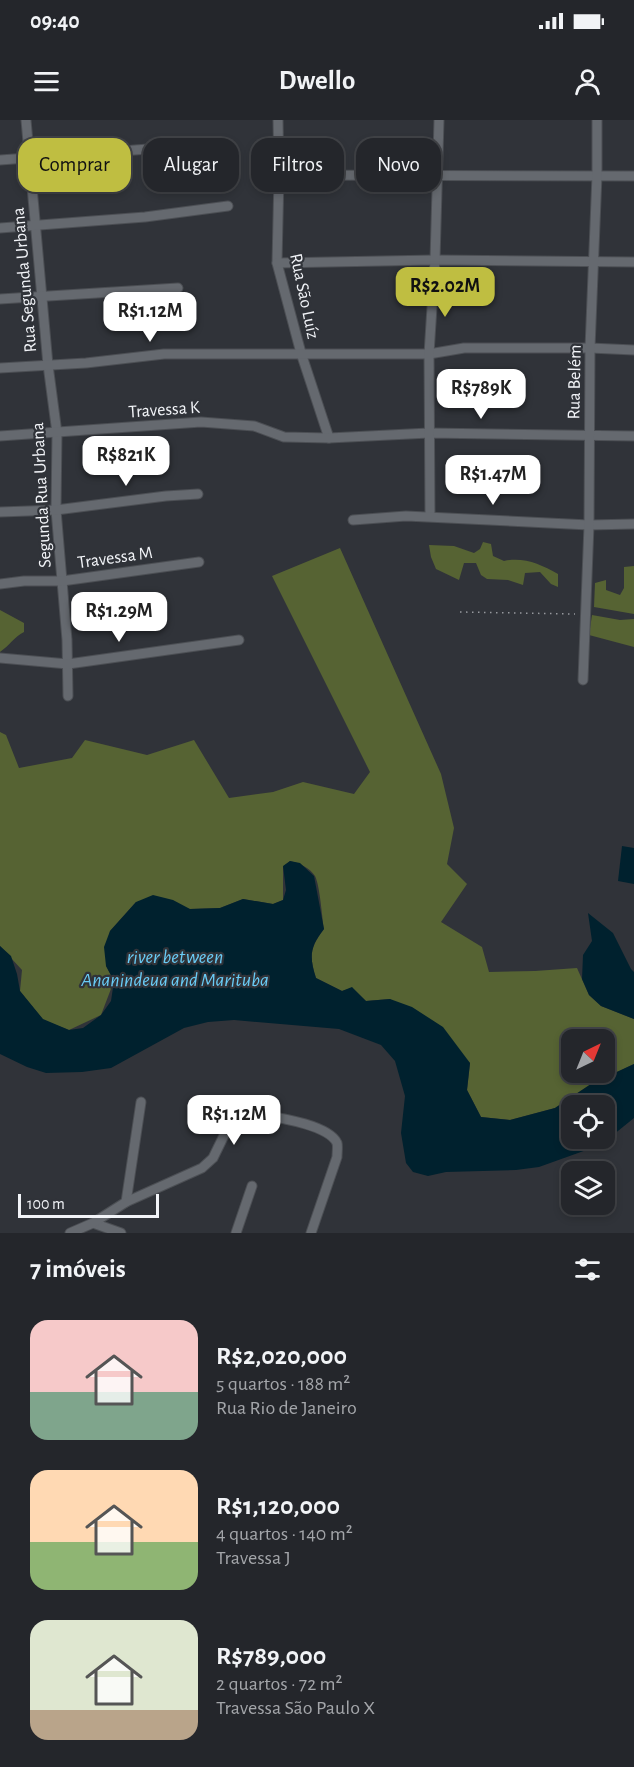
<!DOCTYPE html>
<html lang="pt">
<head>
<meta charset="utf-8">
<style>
  :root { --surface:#24262b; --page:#303237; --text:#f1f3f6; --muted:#a3a5a9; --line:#414347; --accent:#bfbe41 }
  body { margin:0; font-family:"Alegreya Sans",sans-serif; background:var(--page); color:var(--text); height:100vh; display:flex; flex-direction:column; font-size:22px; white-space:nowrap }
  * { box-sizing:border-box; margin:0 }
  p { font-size:20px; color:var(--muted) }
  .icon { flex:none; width:33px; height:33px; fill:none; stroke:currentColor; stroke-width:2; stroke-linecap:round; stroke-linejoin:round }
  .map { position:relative; height:1113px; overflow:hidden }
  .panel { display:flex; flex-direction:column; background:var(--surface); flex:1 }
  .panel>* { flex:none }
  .guide { position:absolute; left:18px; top:18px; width:598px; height:54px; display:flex; gap:12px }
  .needle { width:39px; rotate:43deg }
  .tools { position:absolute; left:561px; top:909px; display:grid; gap:12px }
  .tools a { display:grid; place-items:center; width:54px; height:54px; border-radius:12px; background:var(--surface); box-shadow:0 3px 9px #0003,0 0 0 2px var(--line); font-size:30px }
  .scale { position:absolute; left:18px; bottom:15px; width:141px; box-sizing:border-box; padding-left:6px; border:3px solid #f2f4f8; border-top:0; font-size:16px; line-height:21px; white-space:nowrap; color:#f2f4f8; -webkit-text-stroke:4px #303339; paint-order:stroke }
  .price { position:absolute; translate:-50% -51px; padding:0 14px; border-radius:12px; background:#fff; color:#222; font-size:20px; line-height:39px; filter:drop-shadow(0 2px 3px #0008) }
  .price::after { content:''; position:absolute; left:50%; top:36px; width:18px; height:14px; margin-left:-9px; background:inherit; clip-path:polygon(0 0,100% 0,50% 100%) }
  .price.current { background:var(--accent); color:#111 }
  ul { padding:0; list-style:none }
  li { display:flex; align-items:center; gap:18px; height:150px; padding:0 30px }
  li span { display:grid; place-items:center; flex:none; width:168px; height:120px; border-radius:18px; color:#555 }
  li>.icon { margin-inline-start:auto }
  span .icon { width:72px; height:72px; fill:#fffc; stroke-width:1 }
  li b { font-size:26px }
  h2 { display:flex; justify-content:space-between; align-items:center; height:72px; padding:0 30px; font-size:26px }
  .tag { padding:0 21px; border-radius:18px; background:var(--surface); box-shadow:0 3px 9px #0003,0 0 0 2px var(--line); font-size:21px; line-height:54px }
  .tag.current { background:var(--accent); color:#111 }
  .status { display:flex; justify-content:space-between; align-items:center; height:42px; padding:0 30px; background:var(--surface); direction:ltr }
  .status svg { height:16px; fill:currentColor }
  header { display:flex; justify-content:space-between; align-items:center; height:78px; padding:0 30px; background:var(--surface); font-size:27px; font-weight:600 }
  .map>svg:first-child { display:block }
  .green { fill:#566333; fill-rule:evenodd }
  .water { fill:#00212e; fill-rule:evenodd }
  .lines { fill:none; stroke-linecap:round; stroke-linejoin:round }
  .minor-casing { stroke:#4c4f54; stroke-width:11 }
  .path { stroke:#96999e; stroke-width:1.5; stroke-dasharray:1.5 4.5; stroke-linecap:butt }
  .minor { stroke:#65696f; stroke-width:9 }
  .labels { text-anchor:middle; stroke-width:4.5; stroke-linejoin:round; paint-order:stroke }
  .street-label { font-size:18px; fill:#f2f4f8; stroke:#303339 }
  .water-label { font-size:20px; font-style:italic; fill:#69ccf6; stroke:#303339 }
</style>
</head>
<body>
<div class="status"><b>09:40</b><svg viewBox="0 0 49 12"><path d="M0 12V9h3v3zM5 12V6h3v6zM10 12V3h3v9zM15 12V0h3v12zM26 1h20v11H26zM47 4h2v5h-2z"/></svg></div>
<header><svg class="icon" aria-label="menu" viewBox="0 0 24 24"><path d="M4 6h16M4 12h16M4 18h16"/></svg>Dwello<svg class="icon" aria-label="person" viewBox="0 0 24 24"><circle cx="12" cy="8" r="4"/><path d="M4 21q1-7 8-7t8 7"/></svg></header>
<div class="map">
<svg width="634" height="1113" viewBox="0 0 634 1113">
  <rect width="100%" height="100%" fill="#303339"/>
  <!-- green -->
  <g class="green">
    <path d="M 483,422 L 491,424 L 493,436 L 504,441 C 524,437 540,444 558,454 L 558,467 L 551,464 L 540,452 L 525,453 L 523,465 L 508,460 L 487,459 L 481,455 L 476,443 L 464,443 L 459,460 L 436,449 L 431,437 L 429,425 L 454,426 L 474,433 L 480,429 Z"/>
    <path d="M 340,428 L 441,654 L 454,708 L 447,744 L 467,764 L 441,802 L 482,827 L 489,852 L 535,851 L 577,848 L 589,875 L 601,886 L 634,899 L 634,944 L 591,964 L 555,988 L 510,1000 L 481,997 L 467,970 L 470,943 L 390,879 L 366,881 L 352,868 L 342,871 L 316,858 C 309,836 310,827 324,809 C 322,797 320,766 315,756 C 310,748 299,743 290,741 L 283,747 L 283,780 L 273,784 L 243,779 L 220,788 L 190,789 L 136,782 L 110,811 L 106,846 L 114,861 L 101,895 L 69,910 L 43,900 L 20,871 L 22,850 L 0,826 L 0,612 L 6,615 L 19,648 L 72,638 L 85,620 L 147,635 L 194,620 L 229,678 L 273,672 L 303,662 L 354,674 L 370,652 L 272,456 ZM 572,920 L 604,920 L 604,952 L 572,952 Z"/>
    <polygon points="634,446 634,494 594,487 595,463 606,460 606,470 620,475 624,468 624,447"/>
    <path d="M 0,490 L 24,503 L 24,512 C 14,517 10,525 0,532 Z"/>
    <polygon points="592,495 620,500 634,499 634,527 589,515"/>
  </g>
  <!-- water -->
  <g class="water">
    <polygon points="622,726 634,728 634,764 618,761"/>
    <path d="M 290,741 L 300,743 L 314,756 L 324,809 C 310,827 309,836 316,858 L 342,871 L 352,867 L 366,881 L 390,879 L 412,887 L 443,907 L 470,943 L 467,970 L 481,997 L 510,1000 L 555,988 L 591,964 L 634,944 L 634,998 L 613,1015 L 592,1028 L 539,1047 L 516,1050 L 446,1052 L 428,1056 L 413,1052 L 406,1043 L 401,1013 L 405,976 L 395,941 L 381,925 L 339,909 L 234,900 L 208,902 L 184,908 L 111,948 L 82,952 L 46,953 L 27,947 L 0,934 L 0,826 L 11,836 L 17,854 L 20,871 L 43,899 L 69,910 L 83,908 L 101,895 L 111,881 L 114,861 L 106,846 L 104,827 L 110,811 L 136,782 L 153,775 L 173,780 L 190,789 L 220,788 L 243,779 L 273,784 L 283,780 L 286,770 L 283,746 ZM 572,986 L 604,986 L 604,1018 L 572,1018 Z"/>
    <polygon points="588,793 613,813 631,849 634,852 634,899 601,886 589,875 582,859 583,835 592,821"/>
  </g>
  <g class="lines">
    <defs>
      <g id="minor">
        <polyline points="26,0 48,245 57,313 56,390 67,520 68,576"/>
        <polyline points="278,0 279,55 277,143 301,233 329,318"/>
        <polyline points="0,40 216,24"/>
        <polyline points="279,55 634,56"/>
        <polyline points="0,108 145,97 228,86"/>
        <polyline points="277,143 435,140 634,142"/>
        <polyline points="0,179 178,168"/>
        <polyline points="0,248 86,243 164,234 429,234 464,228 590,228 634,230"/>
        <polyline points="0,316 201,302 254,306 284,317 329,318 429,313 634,316"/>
        <polyline points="0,392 56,390 166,376 198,374"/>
        <polyline points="430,396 429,234 435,140 439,0"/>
        <polyline points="353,400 406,396 589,405 634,404"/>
        <polyline points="0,464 24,461 62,461 199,442"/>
        <polyline points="0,538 68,544 239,520"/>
        <polyline points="583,560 589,405 590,228 597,55 597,0"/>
        <polyline points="126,1082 141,982"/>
        <polyline points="93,1103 121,1113"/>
        <path d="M 70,1113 L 93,1103 L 126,1082 L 202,1048 L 213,1038 L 233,997 L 239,992 L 247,992 C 267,996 328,1003 337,1023 C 338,1026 337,1033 337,1037 L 311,1113"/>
        <polyline points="236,1113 252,1066"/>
      </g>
    </defs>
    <!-- minor casing -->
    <use href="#minor" class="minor-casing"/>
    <!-- path -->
    <polyline class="path" points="460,492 575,494"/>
    <!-- minor -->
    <use href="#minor" class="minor"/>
  </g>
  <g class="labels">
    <!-- street labels -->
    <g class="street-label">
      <text transform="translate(24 160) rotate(-95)" y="6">Rua Segunda Urbana</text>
      <text transform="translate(305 176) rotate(78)" y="6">Rua São Luíz</text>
      <text transform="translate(574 262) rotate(-89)" y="6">Rua Belém</text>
      <text transform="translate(164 289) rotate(-4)" y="6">Travessa K</text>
      <text transform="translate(41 375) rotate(-93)" y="6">Segunda Rua Urbana</text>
      <text transform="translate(115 437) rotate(-8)" y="6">Travessa M</text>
    </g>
    <!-- water labels -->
    <g class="water-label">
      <text x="175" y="843">river between<tspan x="175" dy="23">Ananindeua and Marituba</tspan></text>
    </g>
  </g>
</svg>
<div class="tools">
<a><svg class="needle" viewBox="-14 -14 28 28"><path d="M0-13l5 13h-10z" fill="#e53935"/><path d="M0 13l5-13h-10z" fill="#a3a5a9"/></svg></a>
<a><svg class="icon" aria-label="locate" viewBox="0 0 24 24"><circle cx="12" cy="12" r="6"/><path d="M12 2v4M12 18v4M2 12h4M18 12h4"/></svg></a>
<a><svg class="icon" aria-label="layers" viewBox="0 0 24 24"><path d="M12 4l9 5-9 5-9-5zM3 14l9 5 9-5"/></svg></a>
</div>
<div class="scale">100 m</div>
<b class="price current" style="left:445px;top:198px">R$2.02M</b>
<b class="price" style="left:150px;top:223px">R$1.12M</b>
<b class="price" style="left:481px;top:300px">R$789K</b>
<b class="price" style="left:126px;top:367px">R$821K</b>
<b class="price" style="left:493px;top:386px">R$1.47M</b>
<b class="price" style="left:119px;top:523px">R$1.29M</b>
<b class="price" style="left:234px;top:1026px">R$1.12M</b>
<div class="guide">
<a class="tag current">Comprar</a>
<a class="tag">Alugar</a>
<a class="tag">Filtros</a>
<a class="tag">Novo</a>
</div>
</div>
<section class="panel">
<h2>7 imóveis<svg class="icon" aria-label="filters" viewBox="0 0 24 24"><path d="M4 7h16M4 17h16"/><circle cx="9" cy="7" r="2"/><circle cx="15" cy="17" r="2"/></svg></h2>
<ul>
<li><span style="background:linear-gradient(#f6c9c9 60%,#7fa58c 0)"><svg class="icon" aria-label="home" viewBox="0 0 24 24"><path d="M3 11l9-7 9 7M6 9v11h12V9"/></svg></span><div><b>R$2,020,000</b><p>5 quartos · 188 m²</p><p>Rua Rio de Janeiro</p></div></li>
<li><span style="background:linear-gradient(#ffd9b3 60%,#8fb573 0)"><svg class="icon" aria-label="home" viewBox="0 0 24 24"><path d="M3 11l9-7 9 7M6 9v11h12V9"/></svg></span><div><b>R$1,120,000</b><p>4 quartos · 140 m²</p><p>Travessa J</p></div></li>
<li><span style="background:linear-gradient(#dfe7d0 75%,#b9a48a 0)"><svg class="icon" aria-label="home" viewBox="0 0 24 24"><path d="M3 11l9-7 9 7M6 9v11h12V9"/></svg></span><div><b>R$789,000</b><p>2 quartos · 72 m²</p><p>Travessa São Paulo X</p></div></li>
</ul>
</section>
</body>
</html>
